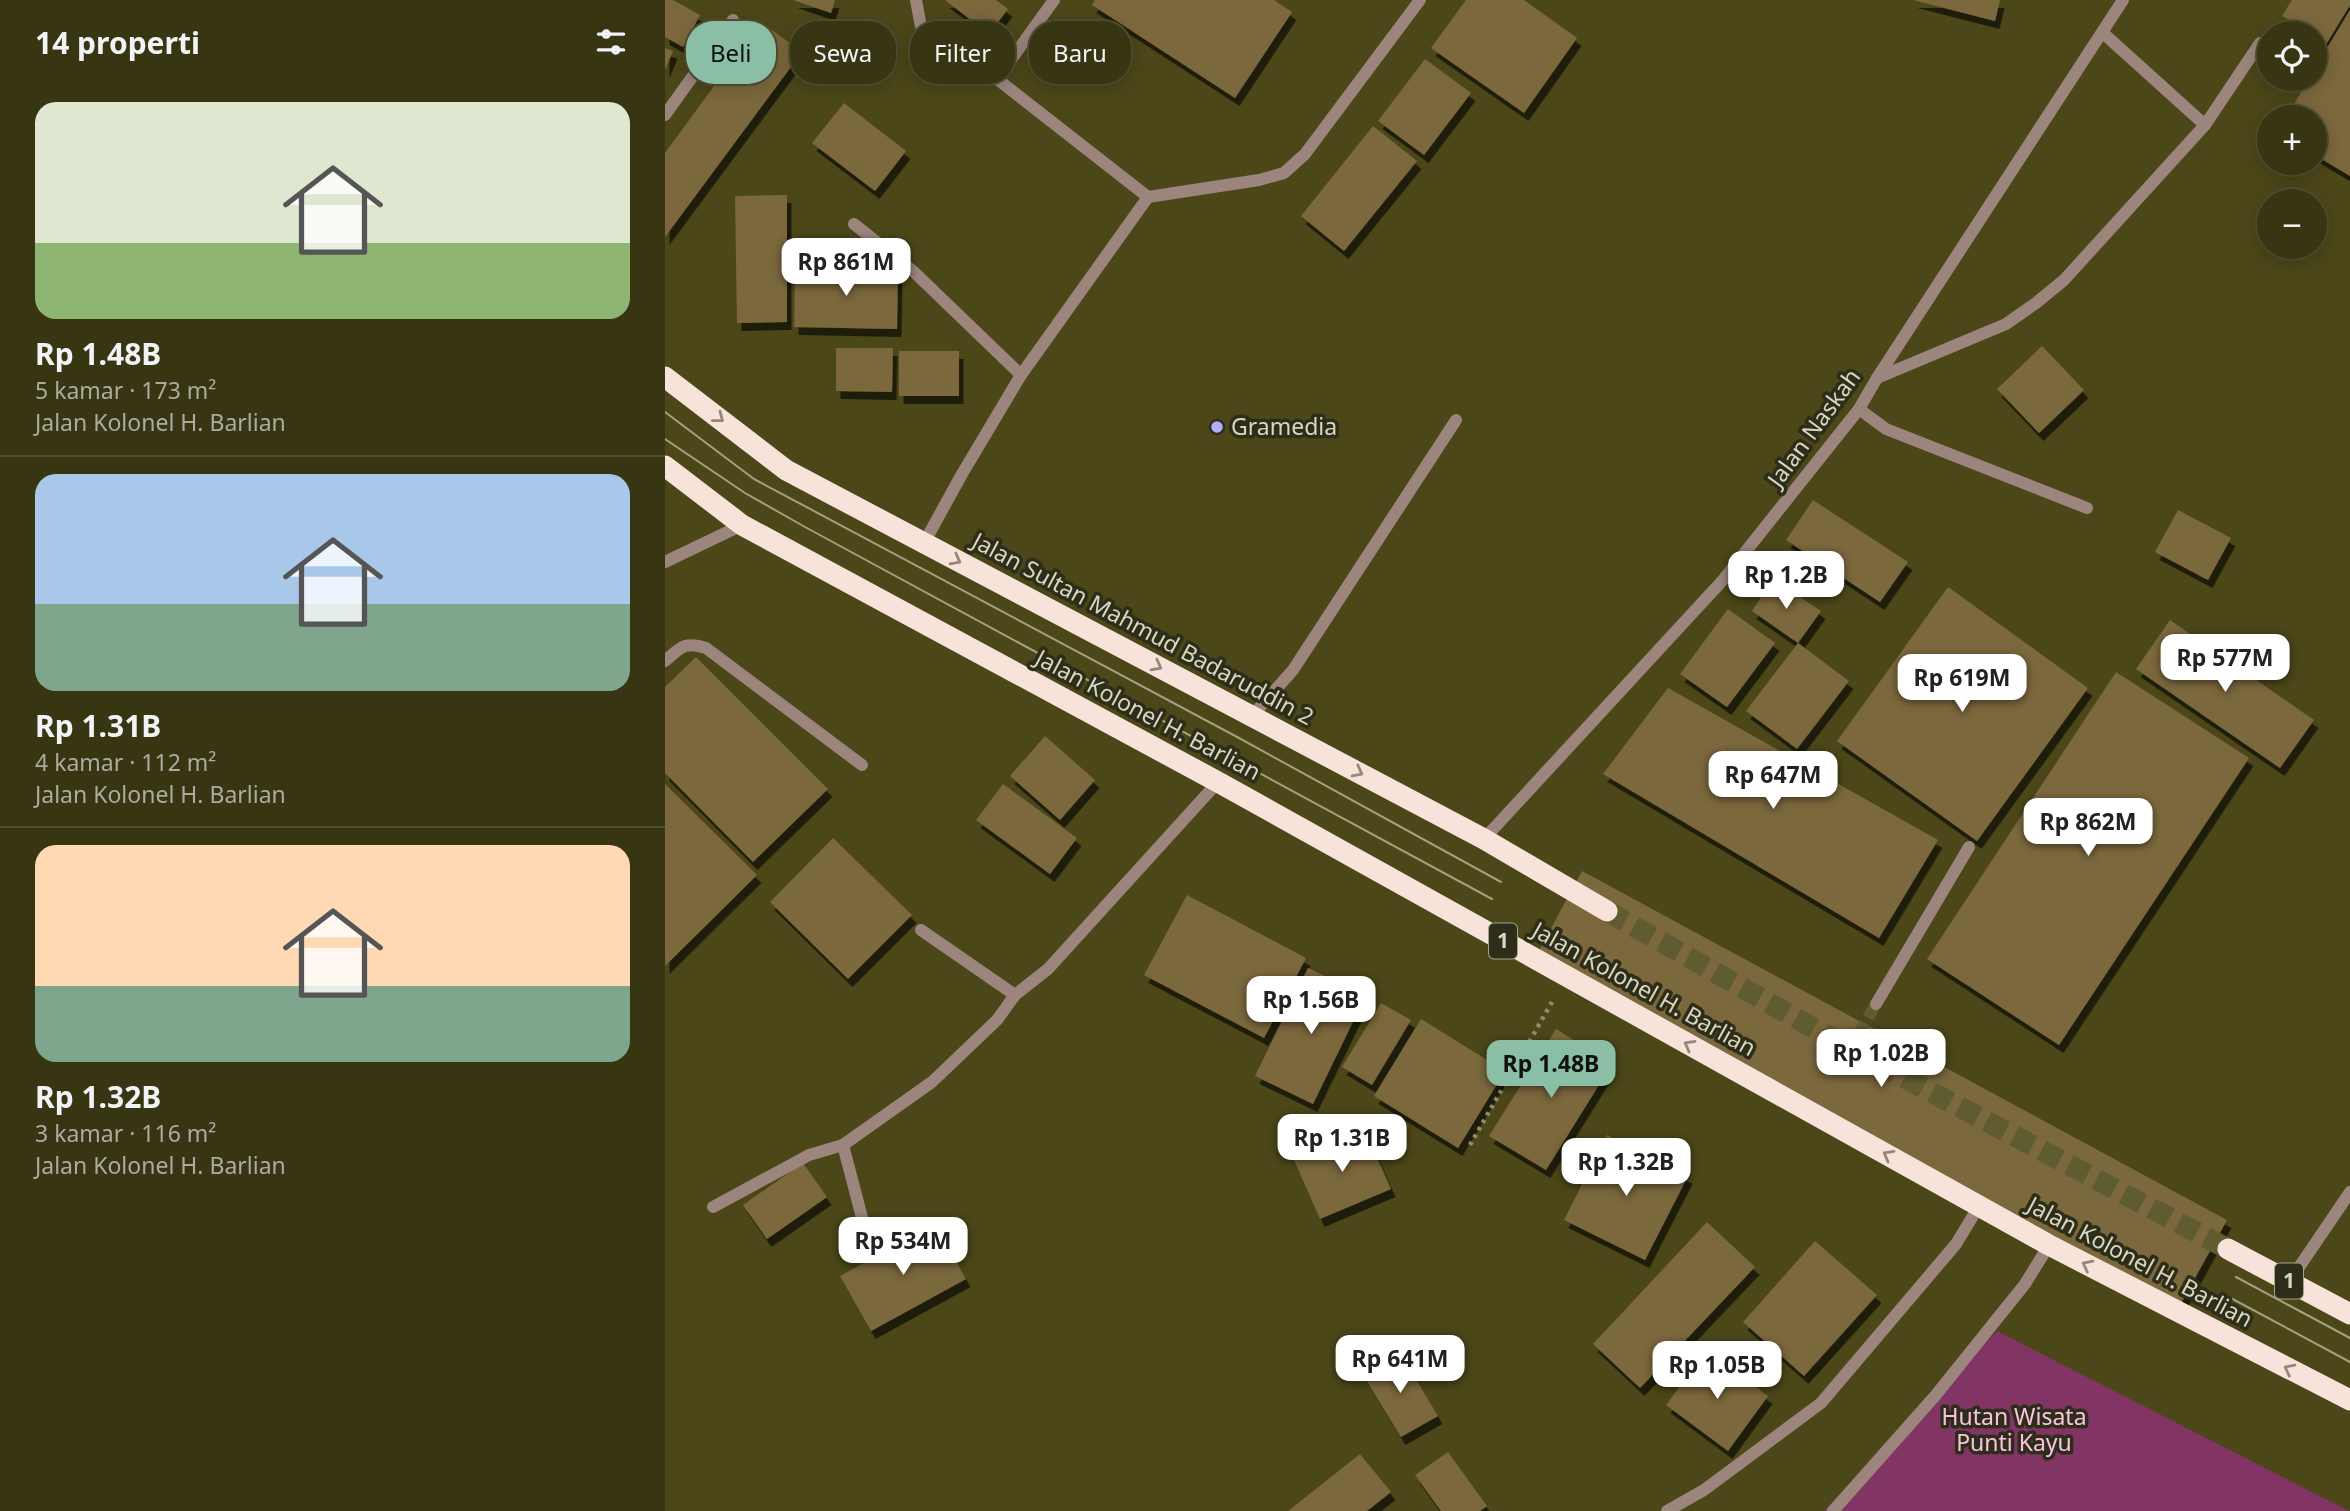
<!DOCTYPE html>
<html lang="id">
<head>
<meta charset="utf-8">
<style>
  :root { --surface:#383513; --page:#3f3d1c; --text:#f1f3f6; --muted:#ababa0; --line:#525033; --accent:#8abfa5 }
  body { margin:0; font-family:"Noto Sans",sans-serif; background:var(--page); color:var(--text); height:100vh; display:flex; flex-direction:column; font-size:26px; white-space:nowrap }
  * { box-sizing:border-box; margin:0 }
  p { font-size:23px; color:var(--muted) }
  .icon { flex:none; width:38px; height:38px; fill:none; stroke:currentColor; stroke-width:2; stroke-linecap:round; stroke-linejoin:round }
  .map { position:relative; flex:1; overflow:hidden }
  .panel { display:flex; flex-direction:column; background:var(--surface); width:665px }
  .panel>* { flex:none }
  .banner { position:absolute; left:21px; top:21px; width:665px; height:63px; display:flex; gap:14px }
  .controls { position:absolute; left:1592px; top:21px; display:grid; gap:14px }
  .controls a { display:grid; place-items:center; width:70px; height:70px; border-radius:50%; background:var(--surface); box-shadow:0 4px 18px #0003,0 0 0 2px var(--line); font-size:35px }
  .price { position:absolute; translate:-50% -60px; padding:0 16px; border-radius:14px; background:#fff; color:#222; font-size:23px; line-height:46px; filter:drop-shadow(0 2px 4px #0008) }
  .price::after { content:''; position:absolute; left:50%; top:42px; width:21px; height:16px; margin-left:-10px; background:inherit; clip-path:polygon(0 0,100% 0,50% 100%) }
  .price.on { background:var(--accent); color:#111 }
  ul { padding:0; list-style:none }
  li { display:grid; align-content:center; gap:14px; height:371px; padding:0 35px }
  li+li { border-top:2px solid var(--line) }
  li span { display:grid; place-items:center; height:217px; border-radius:21px; color:#555 }
  li>.icon { margin-inline-start:auto }
  span .icon { width:126px; height:126px; fill:#fffc; stroke-width:1 }
  li b { font-size:30px }
  h2 { display:flex; justify-content:space-between; align-items:center; height:84px; padding:0 35px; font-size:30px }
  .pill { padding:0 24px; border-radius:28px; background:var(--surface); box-shadow:0 4px 18px #0003,0 0 0 2px var(--line); font-size:24px; line-height:63px }
  .pill.on { background:var(--accent); color:#111 }
  main { display:flex; flex:1; min-height:0 }
  .map>svg:first-child { display:block }
  .green { fill:#823465 }
  .building { fill:#7c683d; filter:url(#shadow) }
  .lines { fill:none; stroke-linecap:round; stroke-linejoin:round }
  .minor-tunnel { stroke:#605c32; stroke-width:12; stroke-dasharray:12 6; stroke-linecap:butt }
  .highway-tunnel { stroke:#605c32; stroke-width:21; stroke-dasharray:21 10; stroke-linecap:butt }
  .path { stroke:#8f8c69; stroke-width:4.5; stroke-dasharray:3.5 5; stroke-linecap:butt }
  .minor { stroke:#9b857c; stroke-width:12 }
  .highway { stroke:#f8e3da; stroke-width:21 }
  .tram { stroke:#a2a07f; stroke-width:2 }
  .oneway { stroke:#93887a }
  .poi-dot { fill:#b0aefa; stroke:#2e2d19; stroke-width:2.5 }
  .labels { text-anchor:middle; stroke-width:7; stroke-linejoin:round; paint-order:stroke }
  .shield { fill:#2e2d19; stroke:#a4a38c; stroke-width:2 }
  .shield-label { font-size:21px; font-weight:bold; fill:#d7d6be }
  .poi-label { font-size:23px; fill:#d7d6be; stroke:#2e2d19; text-anchor:start }
  .street-label { font-size:23px; fill:#d7d6be; stroke:#2e2d19 }
  .park-label { font-size:23px; fill:#f9c2e0; stroke:#2e2d19 }
</style>
</head>
<body>
<main>
<section class="panel">
<h2>14 properti<svg class="icon" aria-label="filters" viewBox="0 0 24 24"><path d="M4 7h16M4 17h16"/><circle cx="9" cy="7" r="2"/><circle cx="15" cy="17" r="2"/></svg></h2>
<ul>
<li><span style="background:linear-gradient(#dfe7d0 65%,#8fb573 0)"><svg class="icon" aria-label="home" viewBox="0 0 24 24"><path d="M3 11l9-7 9 7M6 9v11h12V9"/></svg></span><div><b>Rp 1.48B</b><p>5 kamar · 173 m²</p><p>Jalan Kolonel H. Barlian</p></div></li>
<li><span style="background:linear-gradient(#a9c7e8 60%,#7fa58c 0)"><svg class="icon" aria-label="home" viewBox="0 0 24 24"><path d="M3 11l9-7 9 7M6 9v11h12V9"/></svg></span><div><b>Rp 1.31B</b><p>4 kamar · 112 m²</p><p>Jalan Kolonel H. Barlian</p></div></li>
<li><span style="background:linear-gradient(#ffd9b3 65%,#7fa58c 0)"><svg class="icon" aria-label="home" viewBox="0 0 24 24"><path d="M3 11l9-7 9 7M6 9v11h12V9"/></svg></span><div><b>Rp 1.32B</b><p>3 kamar · 116 m²</p><p>Jalan Kolonel H. Barlian</p></div></li>
</ul>
</section>
<div class="map">
<svg width="1685" height="1511" viewBox="0 0 1685 1511">
  <defs>
    <filter id="shadow"><feDropShadow dx="4.5" dy="8" stdDeviation="0" flood-color="#0009"/></filter>
  </defs>
  <rect width="100%" height="100%" fill="#4b4719"/>
  <!-- green -->
  <polygon class="green" points="1332,1331 1684,1511 1159,1511"/>
  <!-- building -->
  <g class="building">
    <polygon points="0,0 8,0 35,15 18,47 0,37"/>
    <polygon points="128,0 170,0 166,13"/>
    <polygon points="280,0 331,0 343,9 324,34"/>
    <polygon points="430,0 609,0 627,12 570,98 427,5"/>
    <polygon points="801,0 859,0 912,38 859,113 766,48"/>
    <polygon points="1248,0 1335,0 1330,21"/>
    <polygon points="1627,0 1685,0 1685,5 1662,43 1650,36 1650,33 1646,33 1617,16"/>
    <polygon points="1685,10 1685,176 1650,155 1650,117 1621,117 1644,79 1650,79 1650,68"/>
    <polygon points="96,22 137,52 0,237 0,153"/>
    <polygon points="0,48 8,51 0,70"/>
    <polygon points="760,59 806,93 759,155 713,121"/>
    <polygon points="179,103 241,151 210,191 147,143"/>
    <polygon points="708,126 752,161 679,251 636,216"/>
    <polygon points="122,195 122,322 72,323 70,196"/>
    <polygon points="130,268 233,270 232,329 129,327"/>
    <polygon points="1377,346 1419,390 1374,433 1332,389"/>
    <polygon points="171,348 228,348 227,392 171,391"/>
    <rect x="234" y="351" width="60" height="45"/>
    <polygon points="1148,500 1243,562 1215,602 1121,540"/>
    <polygon points="1513,510 1566,538 1543,580 1490,552"/>
    <polygon points="1108,579 1156,611 1133,643 1087,611"/>
    <polygon points="1283,587 1423,688 1312,841 1172,741"/>
    <polygon points="1063,609 1110,643 1062,707 1015,674"/>
    <polygon points="1505,620 1649,720 1615,768 1471,669"/>
    <polygon points="1133,643 1184,681 1132,749 1081,711"/>
    <polygon points="31,657 163,789 88,862 0,773 0,687"/>
    <polygon points="1451,672 1584,758 1394,1045 1262,959"/>
    <polygon points="1003,688 1273,840 1214,938 938,774"/>
    <polygon points="380,736 430,780 395,820 345,776"/>
    <polygon points="0,784 92,875 0,966"/>
    <polygon points="338,784 412,838 385,874 311,820"/>
    <polygon points="168,838 247,915 183,979 105,902"/>
    <polygon points="917,871 1562,1220 1514,1307 870,958"/>
    <polygon points="522,895 641,958 599,1038 479,975"/>
    <polygon points="643,968 701,995 648,1104 590,1076"/>
    <polygon points="716,1003 746,1020 707,1085 677,1067"/>
    <polygon points="756,1019 840,1071 793,1148 709,1096"/>
    <polygon points="891,1029 947,1064 881,1170 824,1136"/>
    <polygon points="699,1129 726,1189 655,1219 629,1160"/>
    <polygon points="942,1135 1023,1176 980,1260 899,1220"/>
    <polygon points="138,1163 162,1197 102,1239 78,1205"/>
    <polygon points="1042,1222 1090,1267 975,1388 928,1344"/>
    <polygon points="270,1224 301,1279 206,1331 175,1276"/>
    <polygon points="1150,1241 1212,1295 1139,1376 1078,1322"/>
    <polygon points="1041,1351 1103,1396 1063,1451 1001,1405"/>
    <polygon points="735,1353 773,1416 736,1437 698,1375"/>
    <polygon points="783,1452 822,1506 815,1511 776,1511 750,1475"/>
    <polygon points="695,1454 726,1492 702,1511 623,1511"/>
  </g>
  <g class="lines">
    <!-- minor-tunnel -->
    <polyline class="minor-tunnel" points="1185,1049 1211,1004"/>
    <!-- highway-tunnel -->
    <polyline class="highway-tunnel" points="942,911 1185,1049 1563,1249"/>
    <!-- path -->
    <polyline class="path" points="805,1145 887,1002"/>
    <!-- minor -->
    <g class="minor">
      <polyline points="251,0 256,27 332,79 483,197"/>
      <polyline points="1438,33 1540,125"/>
      <polyline points="332,79 389,0"/>
      <polyline points="0,115 68,20"/>
      <polyline points="189,224 249,272 356,375"/>
      <polyline points="1212,378 1341,324 1371,303 1399,280 1540,125 1595,43"/>
      <polyline points="1194,409 1221,429 1422,508"/>
      <polyline points="259,543 297,474 356,375 483,197 594,180 619,173 640,154 755,0"/>
      <polyline points="0,562 77,525"/>
      <path d="M 0,661 C 16,647 20,641 41,648 L 197,765"/>
      <polyline points="587,716 628,670 791,420"/>
      <polyline points="819,839 1058,580 1194,409 1212,378 1458,0"/>
      <polyline points="256,930 350,995"/>
      <polyline points="1211,1004 1304,847"/>
      <polyline points="48,1207 144,1155 178,1145"/>
      <polyline points="206,1252 178,1145 267,1082 332,1020 350,995 383,969 553,782"/>
      <polyline points="1624,1282 1685,1192"/>
      <polyline points="1002,1511 1039,1490 1156,1403 1291,1244 1314,1206"/>
      <polyline points="1168,1511 1270,1396 1360,1284 1384,1245"/>
    </g>
    <!-- highway -->
    <g class="highway">
      <polyline points="0,377 121,470 819,839 942,911"/>
      <polyline points="0,466 77,525 553,782 1384,1245 1685,1400"/>
      <polyline points="1563,1249 1685,1314"/>
    </g>
    <!-- tram -->
    <g class="tram">
      <polyline points="0,412 89,479 574,738 836,882"/>
      <polyline points="0,439 80,493 140,527 827,899"/>
      <polyline points="1571,1277 1685,1338"/>
      <polyline points="1562,1296 1685,1362"/>
    </g>
  </g>
  <!-- one-way arrows -->
  <defs><path id="oneway-chevron" d="M-2-3.5L2.5 0L-2 3.5" fill="none" stroke-width="1.6" stroke-linecap="round" stroke-linejoin="round" transform="scale(1.75)"/></defs>
  <g class="oneway">
    <use href="#oneway-chevron" transform="translate(54 418) rotate(38)"/>
    <use href="#oneway-chevron" transform="translate(291 560) rotate(28)"/>
    <use href="#oneway-chevron" transform="translate(492 666) rotate(28)"/>
    <use href="#oneway-chevron" transform="translate(693 772) rotate(28)"/>
    <use href="#oneway-chevron" transform="translate(1024 1045) rotate(-151)"/>
    <use href="#oneway-chevron" transform="translate(1223 1155) rotate(-151)"/>
    <use href="#oneway-chevron" transform="translate(1422 1265) rotate(-153)"/>
    <use href="#oneway-chevron" transform="translate(1624 1369) rotate(-153)"/>
  </g>
  <!-- markers -->
  <circle class="poi-dot" cx="552" cy="427" r="7"/>
  <g class="labels">
    <!-- shield labels -->
    <g class="shield">
      <rect x="824" y="923.5" width="28" height="35" rx="5"/>
      <rect x="1610" y="1263.5" width="28" height="35" rx="5"/>
    </g>
    <g class="shield-label">
      <text x="838" y="948">1</text>
      <text x="1624" y="1288">1</text>
    </g>
    <!-- poi labels -->
    <g class="poi-label">
      <text x="566" y="435">Gramedia</text>
    </g>
    <!-- street labels -->
    <g class="street-label">
      <text transform="translate(1149 428) rotate(-54)" y="8">Jalan Naskah</text>
      <text transform="translate(478 629) rotate(28)" y="8">Jalan Sultan Mahmud Badaruddin 2</text>
      <text transform="translate(483 715) rotate(28)" y="8">Jalan Kolonel H. Barlian</text>
      <text transform="translate(979 989) rotate(29)" y="8">Jalan Kolonel H. Barlian</text>
      <text transform="translate(1475 1262) rotate(28)" y="8">Jalan Kolonel H. Barlian</text>
    </g>
    <!-- park labels -->
    <g class="park-label">
      <text x="1349" y="1425">Hutan Wisata<tspan x="1349" dy="26">Punti Kayu</tspan></text>
    </g>
  </g>
</svg>
<div class="controls">
<a><svg class="icon" aria-label="locate" viewBox="0 0 24 24"><circle cx="12" cy="12" r="6"/><path d="M12 2v4M12 18v4M2 12h4M18 12h4"/></svg></a>
<a>+</a>
<a>−</a>
</div>
<b class="price" style="left:181px;top:298px">Rp 861M</b>
<b class="price" style="left:1121px;top:611px">Rp 1.2B</b>
<b class="price" style="left:1560px;top:694px">Rp 577M</b>
<b class="price" style="left:1297px;top:714px">Rp 619M</b>
<b class="price" style="left:1108px;top:811px">Rp 647M</b>
<b class="price" style="left:1423px;top:858px">Rp 862M</b>
<b class="price" style="left:646px;top:1036px">Rp 1.56B</b>
<b class="price" style="left:1216px;top:1089px">Rp 1.02B</b>
<b class="price on" style="left:886px;top:1100px">Rp 1.48B</b>
<b class="price" style="left:677px;top:1174px">Rp 1.31B</b>
<b class="price" style="left:961px;top:1198px">Rp 1.32B</b>
<b class="price" style="left:238px;top:1277px">Rp 534M</b>
<b class="price" style="left:735px;top:1395px">Rp 641M</b>
<b class="price" style="left:1052px;top:1401px">Rp 1.05B</b>
<div class="banner">
<a class="pill on">Beli</a>
<a class="pill">Sewa</a>
<a class="pill">Filter</a>
<a class="pill">Baru</a>
</div>
</div>
</main>
</body>
</html>
